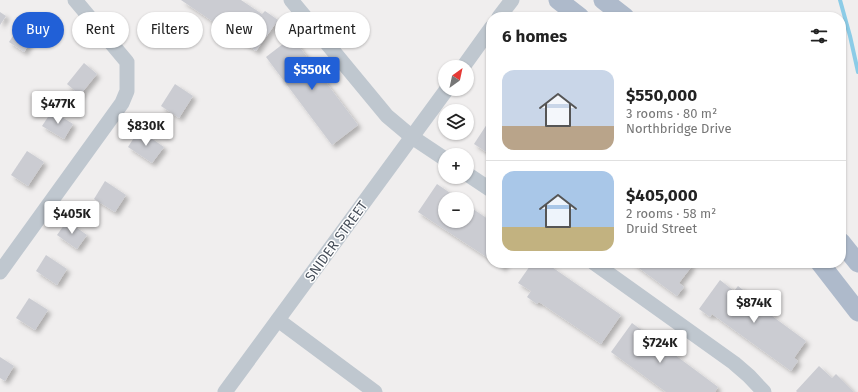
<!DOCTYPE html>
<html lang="en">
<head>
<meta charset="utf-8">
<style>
  :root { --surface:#fff; --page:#f6f6f6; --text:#222; --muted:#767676; --line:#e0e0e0; --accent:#2160d7 }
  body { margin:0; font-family:"Fira Sans",sans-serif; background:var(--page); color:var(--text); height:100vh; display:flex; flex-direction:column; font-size:15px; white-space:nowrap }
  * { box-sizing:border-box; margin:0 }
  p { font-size:13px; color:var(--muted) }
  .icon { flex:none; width:22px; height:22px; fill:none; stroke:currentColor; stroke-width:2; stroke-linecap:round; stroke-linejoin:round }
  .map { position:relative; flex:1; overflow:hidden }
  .panel { position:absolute; left:486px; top:12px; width:360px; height:256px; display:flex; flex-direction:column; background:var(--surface); border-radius:16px; box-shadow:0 1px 3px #0004 }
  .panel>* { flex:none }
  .banner { position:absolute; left:12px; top:12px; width:380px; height:36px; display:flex; gap:8px }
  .needle { width:26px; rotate:33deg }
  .fabs { position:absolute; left:438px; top:60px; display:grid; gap:8px }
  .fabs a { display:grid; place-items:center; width:36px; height:36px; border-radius:50%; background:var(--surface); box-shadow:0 1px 3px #0004; font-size:20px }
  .price { position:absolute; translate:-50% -34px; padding:0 9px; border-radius:4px; background:#fff; color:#222; font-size:13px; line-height:26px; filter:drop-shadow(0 1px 2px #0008) }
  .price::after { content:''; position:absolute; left:50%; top:24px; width:12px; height:9px; margin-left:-6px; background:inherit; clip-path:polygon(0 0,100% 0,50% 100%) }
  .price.on { background:var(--accent); color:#fff }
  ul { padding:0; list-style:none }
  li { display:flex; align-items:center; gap:12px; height:100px; padding:0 16px }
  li+li { border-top:1px solid var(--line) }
  li span { display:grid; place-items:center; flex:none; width:112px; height:80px; border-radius:12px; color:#555 }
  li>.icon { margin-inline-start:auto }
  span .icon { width:48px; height:48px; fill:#fffc; stroke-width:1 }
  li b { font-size:17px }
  h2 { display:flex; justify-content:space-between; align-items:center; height:48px; padding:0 16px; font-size:17px }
  .tag { padding:0 14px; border-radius:18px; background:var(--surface); box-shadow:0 1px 3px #0004; font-size:14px; line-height:36px }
  .tag.on { background:var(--accent); color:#fff }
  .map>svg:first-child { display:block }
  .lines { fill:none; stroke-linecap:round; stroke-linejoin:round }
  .stream { stroke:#8ccce7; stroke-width:4 }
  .building { fill:#cbccd2; filter:url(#shadow) }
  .minor { stroke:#bfc7cf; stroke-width:15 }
  .major { stroke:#aebacb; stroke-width:19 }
  .labels { text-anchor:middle; stroke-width:3; stroke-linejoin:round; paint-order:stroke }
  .street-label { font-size:14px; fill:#474f5a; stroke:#fff }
</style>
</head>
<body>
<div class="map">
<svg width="858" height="392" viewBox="0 0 858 392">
  <defs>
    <filter id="shadow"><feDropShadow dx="3.5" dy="3.5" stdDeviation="2" flood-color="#0004"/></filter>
  </defs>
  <rect width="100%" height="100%" fill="#f0eeee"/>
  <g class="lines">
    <!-- stream -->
    <polyline class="stream" points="840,0 850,36 858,72"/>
  </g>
  <!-- building -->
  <g class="building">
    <polygon points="181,0 241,0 262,14 265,11 278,20 256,51"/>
    <polygon points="0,12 6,16 0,25"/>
    <polygon points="24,19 39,29 24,52 9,42"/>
    <polygon points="292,37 358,125 332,145 266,57"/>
    <polygon points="84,63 97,74 80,95 67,84"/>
    <polygon points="175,84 193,96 179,118 161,106"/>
    <polygon points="52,111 73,124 64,139 42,126"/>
    <polygon points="491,118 491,155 474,144"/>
    <polygon points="139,130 164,147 152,163 128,147"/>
    <polygon points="27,151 44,162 28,186 11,175"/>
    <polygon points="105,181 126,195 115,212 94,199"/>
    <polygon points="437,184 459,199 445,199 445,221 467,221 467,205 491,221 491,260 418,212"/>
    <polygon points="67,221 87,235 77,249 57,235"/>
    <polygon points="46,255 67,269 57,285 36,271"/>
    <polygon points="495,263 506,263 503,268"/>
    <polygon points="532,263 546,263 621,315 601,344 539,302 537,304 527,297 531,291 518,283"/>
    <polygon points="632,263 688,263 692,266 679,283 684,287 677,296"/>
    <polygon points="720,280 734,291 738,286 747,293 745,296 806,341 794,358 798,361 791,371 712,314 710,317 699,309"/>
    <polygon points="29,298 48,310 35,330 16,318"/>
    <polygon points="632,323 718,387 715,392 666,392 611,352"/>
    <polygon points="0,357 14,366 5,381 0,378"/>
    <polygon points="819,366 832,378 836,374 854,392 797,392 796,391"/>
  </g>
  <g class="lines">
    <!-- minor -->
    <g class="minor">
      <polyline points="291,0 387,116 412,137 445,159"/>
      <polyline points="499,17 512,0"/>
      <polyline points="463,67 491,28"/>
      <polyline points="467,174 491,190"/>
      <polyline points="594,263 734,363 749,376 764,392"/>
      <polyline points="0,272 122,103 127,91 127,62 75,0"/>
      <polyline points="278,320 375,392"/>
      <polyline points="225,392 447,89"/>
    </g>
    <!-- major -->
    <g class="major">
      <polyline points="558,0 580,17"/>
      <polyline points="603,0 625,17"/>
      <polyline points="841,242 858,263"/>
      <polyline points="820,263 858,312"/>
    </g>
  </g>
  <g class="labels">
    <!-- street labels -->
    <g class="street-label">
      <text transform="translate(336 241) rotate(-54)" y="5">SNIDER STREET</text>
    </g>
  </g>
</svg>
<div class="fabs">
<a><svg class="needle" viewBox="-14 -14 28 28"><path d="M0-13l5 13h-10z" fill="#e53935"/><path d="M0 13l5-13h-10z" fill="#767676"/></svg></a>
<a><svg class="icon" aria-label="layers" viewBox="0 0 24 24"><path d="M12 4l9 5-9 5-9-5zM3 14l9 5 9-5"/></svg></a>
<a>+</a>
<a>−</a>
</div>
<b class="price on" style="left:312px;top:91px">$550K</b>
<b class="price" style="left:58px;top:125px">$477K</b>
<b class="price" style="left:146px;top:147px">$830K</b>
<b class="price" style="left:72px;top:235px">$405K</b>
<b class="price" style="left:754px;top:324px">$874K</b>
<b class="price" style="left:660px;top:364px">$724K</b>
<div class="banner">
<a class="tag on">Buy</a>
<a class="tag">Rent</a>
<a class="tag">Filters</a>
<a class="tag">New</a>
<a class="tag">Apartment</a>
</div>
<section class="panel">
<h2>6 homes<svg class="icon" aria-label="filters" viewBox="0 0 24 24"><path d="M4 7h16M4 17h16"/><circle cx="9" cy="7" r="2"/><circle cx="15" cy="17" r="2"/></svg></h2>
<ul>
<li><span style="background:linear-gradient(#c9d6e8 70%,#b9a48a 0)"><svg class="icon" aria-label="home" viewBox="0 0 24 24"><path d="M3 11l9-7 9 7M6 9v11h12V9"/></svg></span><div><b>$550,000</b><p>3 rooms · 80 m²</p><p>Northbridge Drive</p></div></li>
<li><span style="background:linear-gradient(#a9c7e8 70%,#c2b280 0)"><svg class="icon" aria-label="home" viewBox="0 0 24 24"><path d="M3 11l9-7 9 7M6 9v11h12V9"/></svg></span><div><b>$405,000</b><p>2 rooms · 58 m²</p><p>Druid Street</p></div></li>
</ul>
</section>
</div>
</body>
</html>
